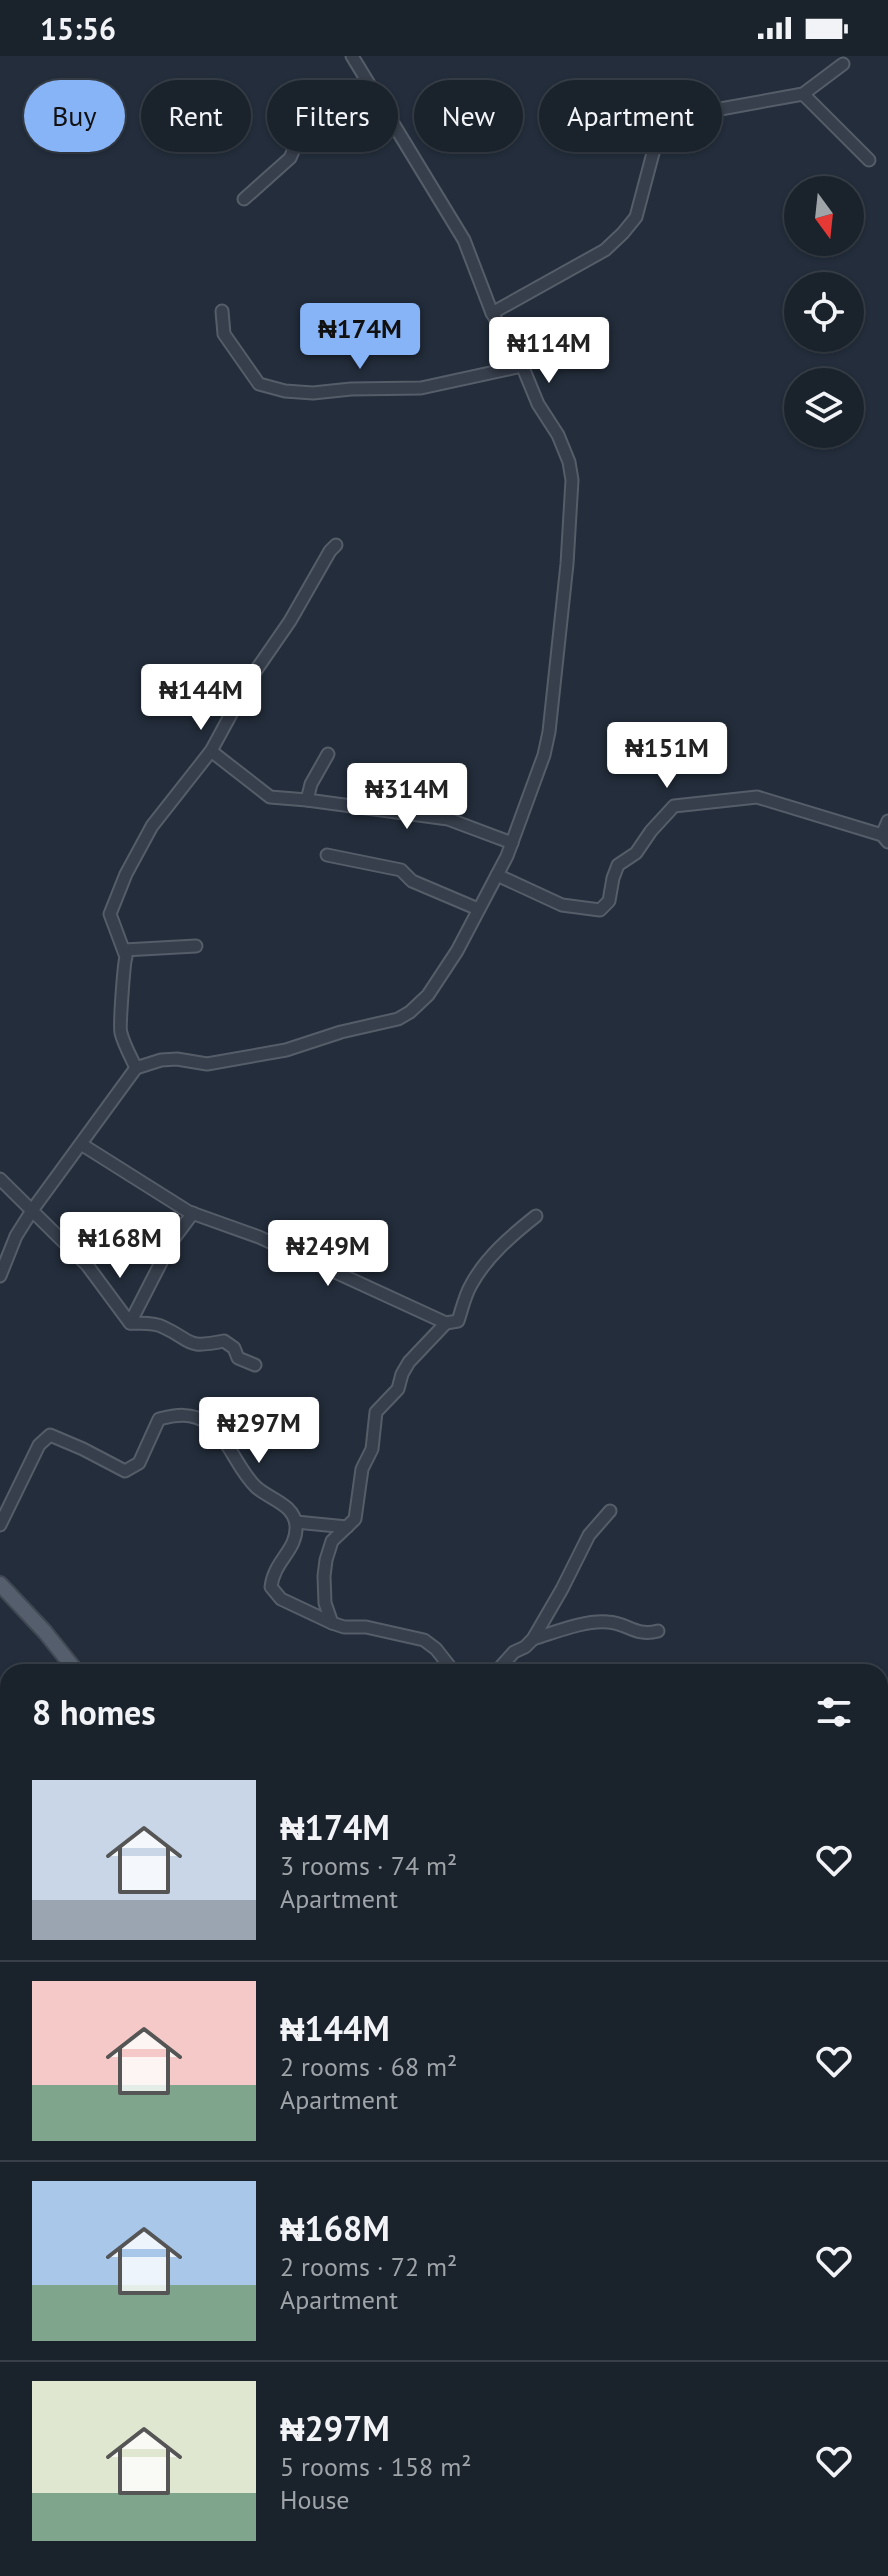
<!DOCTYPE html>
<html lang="en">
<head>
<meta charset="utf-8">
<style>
  :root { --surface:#1a222c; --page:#232a34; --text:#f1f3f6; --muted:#9fa4a9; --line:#383f48; --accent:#87b3f7 }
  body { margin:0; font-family:"PT Sans",sans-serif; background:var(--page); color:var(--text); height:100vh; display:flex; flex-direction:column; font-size:30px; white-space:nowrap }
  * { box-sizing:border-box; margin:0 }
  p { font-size:26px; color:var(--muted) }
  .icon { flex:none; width:44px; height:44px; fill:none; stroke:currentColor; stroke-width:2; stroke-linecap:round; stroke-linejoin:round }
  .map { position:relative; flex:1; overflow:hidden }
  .panel { position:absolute; left:0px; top:1608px; width:888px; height:912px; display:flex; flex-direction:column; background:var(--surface); border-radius:24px 24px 0 0; box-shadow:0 2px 6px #0004,0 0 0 2px var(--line) }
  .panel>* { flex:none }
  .top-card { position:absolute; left:24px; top:24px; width:840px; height:72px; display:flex; gap:16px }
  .needle { width:52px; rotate:165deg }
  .tools { position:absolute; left:784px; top:120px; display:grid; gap:16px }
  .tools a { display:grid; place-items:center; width:80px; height:80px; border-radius:50%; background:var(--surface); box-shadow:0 2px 6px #0004,0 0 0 2px var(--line); font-size:40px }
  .price { position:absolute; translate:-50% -68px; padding:0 18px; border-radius:8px; background:#fff; color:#222; font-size:26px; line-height:52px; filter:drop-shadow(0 2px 4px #0008) }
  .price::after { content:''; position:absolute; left:50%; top:48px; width:24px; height:18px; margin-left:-12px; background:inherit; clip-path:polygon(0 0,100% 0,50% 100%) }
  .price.on { background:var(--accent); color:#111 }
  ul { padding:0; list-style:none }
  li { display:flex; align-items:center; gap:24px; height:200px; padding:0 32px }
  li+li { border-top:2px solid var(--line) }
  li span { display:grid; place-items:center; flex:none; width:224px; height:160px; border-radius:0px; color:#555 }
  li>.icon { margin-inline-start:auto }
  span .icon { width:96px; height:96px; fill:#fffc; stroke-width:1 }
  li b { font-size:34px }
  h2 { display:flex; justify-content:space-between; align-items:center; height:96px; padding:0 32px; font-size:34px }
  .pill { padding:0 28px; border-radius:36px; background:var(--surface); box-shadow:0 2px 6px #0004,0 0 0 2px var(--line); font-size:28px; line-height:72px }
  .pill.on { background:var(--accent); color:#111 }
  .status { display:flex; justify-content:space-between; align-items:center; height:56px; padding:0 40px; background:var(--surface); direction:ltr }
  .status svg { height:22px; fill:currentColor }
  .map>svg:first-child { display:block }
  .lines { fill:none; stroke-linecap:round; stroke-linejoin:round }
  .minor-casing { stroke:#555d69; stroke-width:15 }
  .major-casing { stroke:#404854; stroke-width:18 }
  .minor { stroke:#373f4c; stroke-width:11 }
  .major { stroke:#555e6c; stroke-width:14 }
</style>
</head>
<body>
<div class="status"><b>15:56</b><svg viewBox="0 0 49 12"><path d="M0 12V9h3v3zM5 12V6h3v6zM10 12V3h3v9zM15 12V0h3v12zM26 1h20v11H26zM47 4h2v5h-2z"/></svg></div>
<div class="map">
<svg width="888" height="2520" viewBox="0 0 888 2520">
  <rect width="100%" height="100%" fill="#232d3b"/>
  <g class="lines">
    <defs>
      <g id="minor">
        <polyline points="803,38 869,104"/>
        <polyline points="244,143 290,102 302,75 306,69 368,28"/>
        <polyline points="222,255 224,278 259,328 285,335 313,337 351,333 421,332 522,310"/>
        <polyline points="492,257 605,194 623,177 636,161 653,97 660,83 704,56 803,38 843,8"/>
        <polyline points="211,695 270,741 307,744 448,763 512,787"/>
        <polyline points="307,744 311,728 328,698"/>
        <polyline points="882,779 888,765"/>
        <polyline points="327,799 401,814 412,825 478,853"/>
        <polyline points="497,819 562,849 600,854 609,845 613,822 618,809 636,797 651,775 674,750 757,741 882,779 888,786"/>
        <polyline points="124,894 196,890"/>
        <path d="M 136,1012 C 131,1001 124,989 121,977 C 119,972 124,906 126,901 L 110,858 L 126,818 L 152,770 L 211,695 L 250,623 L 290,565 L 330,495 L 336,489"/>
        <path d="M 81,1088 L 189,1156 L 259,1181 L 446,1267 L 458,1265 C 462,1253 465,1239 471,1229 C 486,1201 512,1179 536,1160"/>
        <polyline points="0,1123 87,1209 130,1267 172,1185 193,1157"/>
        <polyline points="0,1220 16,1180 33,1153 136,1012 161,1004 177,1003 207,1008 286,994 341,976 398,963 410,956 428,939 457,895 507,800 544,699 549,676 567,508 572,424 569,406 558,379 538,348 519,302 492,257 464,184 352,0"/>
        <path d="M 130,1267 C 140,1268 154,1266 163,1271 C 194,1285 184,1293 224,1285 L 234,1292 L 238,1302 L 255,1309"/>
        <polyline points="446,1267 409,1306 402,1318 398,1333 376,1356 372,1393 362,1413 355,1463 332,1485 326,1504 324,1520 325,1547 332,1567 344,1571 366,1571 424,1584 436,1593 454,1616"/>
        <polyline points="296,1466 347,1471"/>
        <path d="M 0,1469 L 39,1389 L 50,1379 L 83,1393 L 125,1415 L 139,1407 L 159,1363 C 175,1359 192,1356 207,1367 C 229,1382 237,1413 256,1431 C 269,1443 294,1448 296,1469 C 298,1494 274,1504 271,1531 L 281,1543 L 332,1567"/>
        <path d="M 533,1583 C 556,1576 584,1564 608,1566 C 628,1567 635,1581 658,1575"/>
        <polyline points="496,1616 514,1596 525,1591 533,1583 562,1533 589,1479 610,1455"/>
        <polyline points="880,2024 888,2033"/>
        <polyline points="0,2194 8,2175"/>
        <polyline points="0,2252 8,2258"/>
        <polyline points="880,2353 888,2359"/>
        <polyline points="880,2420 888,2410"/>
        <polyline points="0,2455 8,2441"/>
        <polyline points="111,2512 128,2520"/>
        <polyline points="389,2512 390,2520"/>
        <polyline points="443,2512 458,2520"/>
        <polyline points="673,2512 683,2520"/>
        <polyline points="91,2520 95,2512"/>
        <polyline points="479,2520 485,2512"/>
        <polyline points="805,2520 810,2512"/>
      </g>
      <g id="major">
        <polyline points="0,1528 45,1576 77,1616"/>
        <polyline points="880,2110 888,2117"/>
      </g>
    </defs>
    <!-- minor casing -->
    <use href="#minor" class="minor-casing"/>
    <!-- major casing -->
    <use href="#major" class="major-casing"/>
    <!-- minor -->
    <use href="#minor" class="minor"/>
    <!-- major -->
    <use href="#major" class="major"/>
  </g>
</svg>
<div class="tools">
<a><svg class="needle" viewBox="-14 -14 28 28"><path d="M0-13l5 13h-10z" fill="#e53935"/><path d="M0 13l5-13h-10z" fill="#9fa4a9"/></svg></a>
<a><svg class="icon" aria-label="locate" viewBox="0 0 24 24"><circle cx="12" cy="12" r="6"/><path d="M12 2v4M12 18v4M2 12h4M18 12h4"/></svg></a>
<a><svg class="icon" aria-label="layers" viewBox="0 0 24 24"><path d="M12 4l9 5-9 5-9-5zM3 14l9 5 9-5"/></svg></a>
</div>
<b class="price on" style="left:360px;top:315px">₦174M</b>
<b class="price" style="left:549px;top:329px">₦114M</b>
<b class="price" style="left:201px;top:676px">₦144M</b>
<b class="price" style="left:667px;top:734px">₦151M</b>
<b class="price" style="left:407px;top:775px">₦314M</b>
<b class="price" style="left:120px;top:1224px">₦168M</b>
<b class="price" style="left:328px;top:1232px">₦249M</b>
<b class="price" style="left:259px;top:1409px">₦297M</b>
<div class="top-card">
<a class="pill on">Buy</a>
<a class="pill">Rent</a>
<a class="pill">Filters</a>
<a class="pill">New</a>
<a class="pill">Apartment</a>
</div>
<section class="panel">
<h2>8 homes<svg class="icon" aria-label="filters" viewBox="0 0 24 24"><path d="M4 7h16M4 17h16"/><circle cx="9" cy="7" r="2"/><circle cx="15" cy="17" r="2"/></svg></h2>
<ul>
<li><span style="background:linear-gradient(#c9d6e8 75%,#9aa5b1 0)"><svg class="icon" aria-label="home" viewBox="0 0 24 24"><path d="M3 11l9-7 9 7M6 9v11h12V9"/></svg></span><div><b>₦174M</b><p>3 rooms · 74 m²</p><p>Apartment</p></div><svg class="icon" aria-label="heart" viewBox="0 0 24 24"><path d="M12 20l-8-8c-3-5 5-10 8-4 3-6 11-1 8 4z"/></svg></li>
<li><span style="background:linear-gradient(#f6c9c9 65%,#7fa58c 0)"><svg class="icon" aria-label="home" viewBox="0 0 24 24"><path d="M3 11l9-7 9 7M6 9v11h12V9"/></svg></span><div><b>₦144M</b><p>2 rooms · 68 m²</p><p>Apartment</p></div><svg class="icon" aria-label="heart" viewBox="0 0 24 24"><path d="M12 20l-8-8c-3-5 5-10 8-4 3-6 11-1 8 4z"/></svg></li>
<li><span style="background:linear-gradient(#a9c7e8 65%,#7fa58c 0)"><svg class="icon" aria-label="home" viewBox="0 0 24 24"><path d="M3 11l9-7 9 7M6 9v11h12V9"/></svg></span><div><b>₦168M</b><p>2 rooms · 72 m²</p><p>Apartment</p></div><svg class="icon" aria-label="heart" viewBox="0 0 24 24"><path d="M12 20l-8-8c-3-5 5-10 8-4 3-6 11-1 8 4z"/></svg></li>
<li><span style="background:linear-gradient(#dfe7d0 70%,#7fa58c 0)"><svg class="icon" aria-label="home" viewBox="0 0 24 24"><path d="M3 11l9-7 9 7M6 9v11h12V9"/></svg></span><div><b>₦297M</b><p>5 rooms · 158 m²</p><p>House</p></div><svg class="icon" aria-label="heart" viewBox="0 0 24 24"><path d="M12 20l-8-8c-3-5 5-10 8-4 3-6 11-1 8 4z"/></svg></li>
</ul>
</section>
</div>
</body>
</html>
